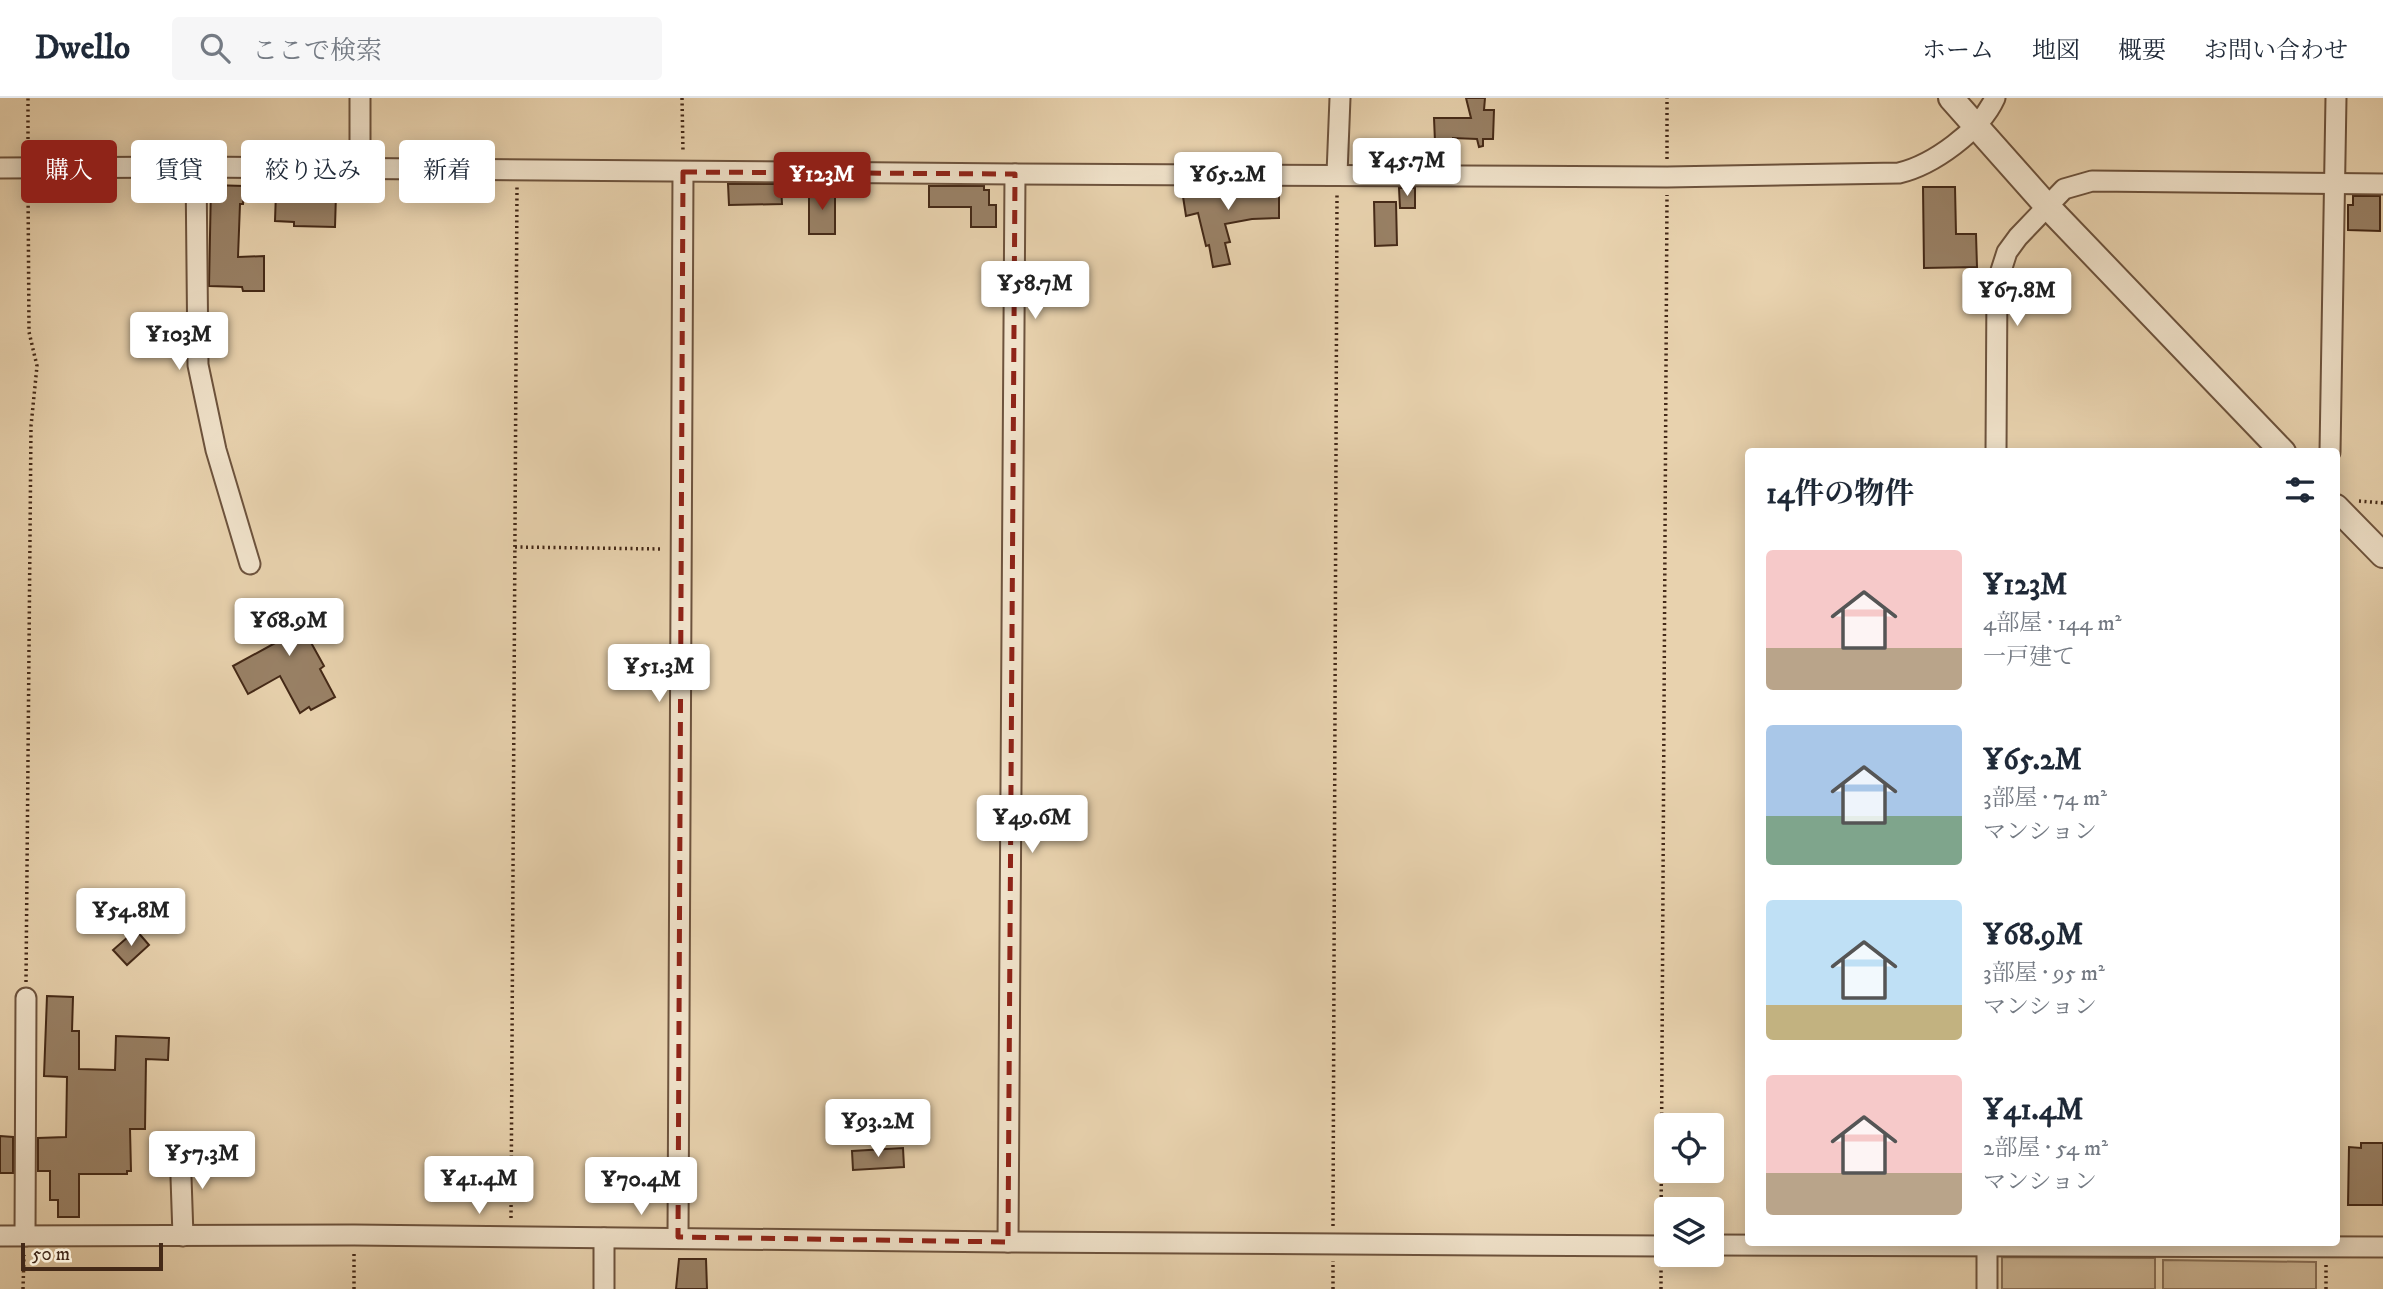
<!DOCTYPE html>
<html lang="ja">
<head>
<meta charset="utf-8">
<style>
  :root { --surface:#fff; --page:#f6f6f7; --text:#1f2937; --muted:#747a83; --line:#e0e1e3; --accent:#8f2418 }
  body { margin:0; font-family:"IM FELL DW Pica","Noto Serif JP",serif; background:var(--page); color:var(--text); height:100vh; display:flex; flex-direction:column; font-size:26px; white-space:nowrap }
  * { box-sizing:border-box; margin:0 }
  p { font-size:23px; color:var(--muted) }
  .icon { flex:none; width:38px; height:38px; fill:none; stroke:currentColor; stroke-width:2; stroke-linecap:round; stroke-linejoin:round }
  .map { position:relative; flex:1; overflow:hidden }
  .drawer { position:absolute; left:1745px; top:350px; width:595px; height:798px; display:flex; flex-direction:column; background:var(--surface); border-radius:7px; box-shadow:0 4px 18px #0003 }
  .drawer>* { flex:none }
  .banner { position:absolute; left:21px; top:42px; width:665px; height:63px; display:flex; gap:14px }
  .controls { position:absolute; left:1654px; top:1015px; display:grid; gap:14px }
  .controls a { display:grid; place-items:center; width:70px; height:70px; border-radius:7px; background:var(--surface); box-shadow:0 4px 18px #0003; font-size:35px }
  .scale { position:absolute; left:21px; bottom:18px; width:142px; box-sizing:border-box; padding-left:7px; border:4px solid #442917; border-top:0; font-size:19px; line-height:24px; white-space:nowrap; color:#442917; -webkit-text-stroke:5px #f0e2ca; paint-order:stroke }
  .price { position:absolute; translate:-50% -60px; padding:0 16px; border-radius:7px; background:#fff; color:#222; font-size:23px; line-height:46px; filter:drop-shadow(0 2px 4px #0008) }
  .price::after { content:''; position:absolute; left:50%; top:42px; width:21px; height:16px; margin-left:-10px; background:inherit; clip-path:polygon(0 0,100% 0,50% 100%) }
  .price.active { background:var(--accent); color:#fff }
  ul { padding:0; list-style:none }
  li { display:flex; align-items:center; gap:21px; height:175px; padding:0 21px }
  li span { display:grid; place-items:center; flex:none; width:196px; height:140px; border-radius:7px; color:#555 }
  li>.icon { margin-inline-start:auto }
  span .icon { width:84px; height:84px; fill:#fffc; stroke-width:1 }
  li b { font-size:30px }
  h2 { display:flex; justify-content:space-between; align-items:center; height:84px; padding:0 21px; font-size:30px }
  .tag { padding:0 24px; border-radius:7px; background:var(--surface); box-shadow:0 4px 18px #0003; font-size:24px; line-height:63px }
  .tag.active { background:var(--accent); color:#fff }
  header { display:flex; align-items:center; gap:42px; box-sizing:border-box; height:98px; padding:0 35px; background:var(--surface); border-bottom:2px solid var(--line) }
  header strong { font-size:33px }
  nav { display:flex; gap:38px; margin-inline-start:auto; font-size:24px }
  .search { width:490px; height:63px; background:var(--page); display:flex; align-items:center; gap:18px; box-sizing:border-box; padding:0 24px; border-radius:7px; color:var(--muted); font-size:26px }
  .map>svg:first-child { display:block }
  .green { fill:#ccb594; stroke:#886f56; stroke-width:2 }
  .building { fill:#998166; stroke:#442917; stroke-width:2 }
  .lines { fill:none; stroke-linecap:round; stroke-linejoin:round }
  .minor-casing { stroke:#6d533d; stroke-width:23 }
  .tertiary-casing { stroke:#6d533d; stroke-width:28 }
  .path { stroke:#442917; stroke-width:3.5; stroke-dasharray:2 3.5; stroke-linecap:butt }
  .minor { stroke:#f0e2ca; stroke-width:19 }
  .tertiary { stroke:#f0e2ca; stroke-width:24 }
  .marked { fill:none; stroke:#8f2418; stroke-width:5; stroke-dasharray:14 9; stroke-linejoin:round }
</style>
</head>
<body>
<header>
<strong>Dwello</strong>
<div class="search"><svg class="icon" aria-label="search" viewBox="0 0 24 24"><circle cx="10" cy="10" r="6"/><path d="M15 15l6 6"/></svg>ここで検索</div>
<nav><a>ホーム</a><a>地図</a><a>概要</a><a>お問い合わせ</a></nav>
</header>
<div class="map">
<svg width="2383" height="1191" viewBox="0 0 2383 1191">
  <rect width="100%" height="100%" fill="#e8d2ae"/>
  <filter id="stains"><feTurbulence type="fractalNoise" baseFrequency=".00286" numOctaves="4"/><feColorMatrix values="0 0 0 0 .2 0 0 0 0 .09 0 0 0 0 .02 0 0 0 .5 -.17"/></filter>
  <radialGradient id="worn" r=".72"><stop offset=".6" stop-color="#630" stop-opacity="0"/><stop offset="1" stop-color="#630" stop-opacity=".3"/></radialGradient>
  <!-- green -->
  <g class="green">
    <polygon points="2002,1159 2155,1160 2155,1191 2002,1191"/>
    <polygon points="2163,1162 2316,1164 2316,1191 2163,1191"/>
  </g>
  <!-- building -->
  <g class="building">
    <polygon points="1466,0 1485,0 1484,12 1494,12 1493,41 1483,41 1483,48 1479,49 1477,41 1453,40 1453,44 1435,44 1434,20 1471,20"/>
    <polygon points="728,86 781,86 782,106 729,107"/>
    <polygon points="211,87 244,88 243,106 240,106 238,159 264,158 264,193 243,193 242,189 209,188"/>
    <polygon points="929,88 984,88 984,92 989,92 989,107 996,107 996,129 971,129 971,109 929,109"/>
    <polygon points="1204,89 1251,89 1279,92 1279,120 1252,121 1225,126 1230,144 1225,145 1230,166 1213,169 1209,147 1206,148 1198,115 1186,118 1182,92"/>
    <polygon points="1923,89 1955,89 1956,136 1976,136 1977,169 1924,170"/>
    <polygon points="1399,90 1415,90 1415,110 1400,110"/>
    <polygon points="820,92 835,92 835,136 809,136 809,94 820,94"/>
    <polygon points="276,94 336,96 335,129 294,128 294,124 275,123"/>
    <polygon points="2353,98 2380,98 2380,133 2348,132 2348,107 2353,107"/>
    <polygon points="1374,104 1396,104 1397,147 1375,148"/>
    <polygon points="277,504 280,510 288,506 289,509 326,508 326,522 299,523 324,568 320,571 335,599 311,612 309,609 300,615 280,578 248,596 233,568 277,544 260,513"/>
    <polygon points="136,832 149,847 127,867 113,852"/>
    <polygon points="47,898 73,899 72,933 79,933 79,971 115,972 116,938 169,940 168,962 146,961 145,1031 130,1031 131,1073 127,1073 127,1076 79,1076 79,1119 58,1119 58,1102 50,1102 50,1073 38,1073 38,1040 66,1039 67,979 44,978"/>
    <polygon points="0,1038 13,1039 13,1075 0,1075"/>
    <polygon points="2361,1045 2383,1045 2383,1107 2348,1107 2349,1049 2361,1050"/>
    <polygon points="903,1050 904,1069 853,1072 852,1053"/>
    <polygon points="679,1161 706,1161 707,1191 676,1191"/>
  </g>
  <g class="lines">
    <defs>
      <g id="minor">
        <polyline points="196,69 198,267 216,352 250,466"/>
        <path d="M 0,70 L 196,69 L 1015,76 L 1667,79 L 1899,75 C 1933,67 1980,33 1995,0"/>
        <polyline points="360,70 360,0"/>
        <polyline points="1337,76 1340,0"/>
        <polyline points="1996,354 1997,185 2007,154 2018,139 2064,91 2092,83 2383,86"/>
        <polyline points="2330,354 2336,0"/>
        <polyline points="180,1050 183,1138"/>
        <polyline points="0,1138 354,1137 1008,1144 1666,1148"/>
        <polyline points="25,1138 26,900"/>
        <polyline points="678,1139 683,74"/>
        <polyline points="1008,1144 1015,76"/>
        <polyline points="1712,1147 2383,1149"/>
        <polyline points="604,1191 604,1140"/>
        <polyline points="1987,1191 1987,1144"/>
      </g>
      <g id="tertiary">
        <polyline points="1951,0 2047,108 2283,354"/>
        <polyline points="2336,409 2383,457"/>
      </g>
    </defs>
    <!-- minor casing -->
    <use href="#minor" class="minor-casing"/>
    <!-- tertiary casing -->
    <use href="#tertiary" class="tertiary-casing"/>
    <!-- path -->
    <g class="path">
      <polyline points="682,0 683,54"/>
      <polyline points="28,52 28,0"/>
      <polyline points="1667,61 1667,0"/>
      <polyline points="2359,403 2383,405"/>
      <polyline points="515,449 663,451"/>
      <polyline points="26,884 31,328 37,268 29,234 28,88"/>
      <polyline points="511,1120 517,88"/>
      <polyline points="1333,1128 1337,96"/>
      <polyline points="1661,1132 1667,97"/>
      <polyline points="23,1191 24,1157"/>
      <polyline points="354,1191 354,1155"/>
      <polyline points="1333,1191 1333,1163"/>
      <polyline points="1661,1191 1661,1164"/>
      <polyline points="2326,1191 2326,1165"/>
    </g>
    <!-- minor -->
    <use href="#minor" class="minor"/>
    <!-- tertiary -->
    <use href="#tertiary" class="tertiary"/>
  </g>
  <!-- marked area -->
  <path class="marked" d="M 683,74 L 1015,76 L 1008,1144 L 678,1139 Z"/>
  <rect width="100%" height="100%" filter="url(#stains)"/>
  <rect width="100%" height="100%" fill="url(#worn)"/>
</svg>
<div class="controls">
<a><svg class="icon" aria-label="locate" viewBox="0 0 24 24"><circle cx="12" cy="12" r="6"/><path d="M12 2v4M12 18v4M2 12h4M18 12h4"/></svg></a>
<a><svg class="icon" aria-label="layers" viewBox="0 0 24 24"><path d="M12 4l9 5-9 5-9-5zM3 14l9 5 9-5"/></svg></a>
</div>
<div class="scale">50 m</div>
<b class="price" style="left:1407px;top:100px">¥45.7M</b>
<b class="price active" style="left:822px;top:114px">¥123M</b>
<b class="price" style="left:1228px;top:114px">¥65.2M</b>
<b class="price" style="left:1035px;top:223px">¥58.7M</b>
<b class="price" style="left:2017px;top:230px">¥67.8M</b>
<b class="price" style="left:179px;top:274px">¥103M</b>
<b class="price" style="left:289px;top:560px">¥68.9M</b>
<b class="price" style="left:659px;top:606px">¥51.3M</b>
<b class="price" style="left:1032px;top:757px">¥49.6M</b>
<b class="price" style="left:131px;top:850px">¥54.8M</b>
<b class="price" style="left:878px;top:1061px">¥93.2M</b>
<b class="price" style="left:202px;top:1093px">¥57.3M</b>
<b class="price" style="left:479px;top:1118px">¥41.4M</b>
<b class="price" style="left:641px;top:1119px">¥70.4M</b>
<div class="banner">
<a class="tag active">購入</a>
<a class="tag">賃貸</a>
<a class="tag">絞り込み</a>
<a class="tag">新着</a>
</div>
<section class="drawer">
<h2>14件の物件<svg class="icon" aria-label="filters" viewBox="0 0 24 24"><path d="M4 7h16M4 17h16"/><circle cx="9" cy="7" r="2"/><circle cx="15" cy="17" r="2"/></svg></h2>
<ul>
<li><span style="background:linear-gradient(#f6c9c9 70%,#b9a48a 0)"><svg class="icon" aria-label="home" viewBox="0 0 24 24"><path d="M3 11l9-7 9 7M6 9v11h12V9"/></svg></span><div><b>¥123M</b><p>4部屋 · 144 m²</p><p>一戸建て</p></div></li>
<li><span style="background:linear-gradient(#a9c7e8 65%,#7fa58c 0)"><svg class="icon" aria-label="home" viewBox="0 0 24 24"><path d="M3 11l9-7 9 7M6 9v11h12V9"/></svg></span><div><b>¥65.2M</b><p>3部屋 · 74 m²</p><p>マンション</p></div></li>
<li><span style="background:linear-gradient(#bfe0f5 75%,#c2b280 0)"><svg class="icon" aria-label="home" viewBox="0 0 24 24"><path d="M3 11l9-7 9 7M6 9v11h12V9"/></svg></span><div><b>¥68.9M</b><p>3部屋 · 95 m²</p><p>マンション</p></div></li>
<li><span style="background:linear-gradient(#f6c9c9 70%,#b9a48a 0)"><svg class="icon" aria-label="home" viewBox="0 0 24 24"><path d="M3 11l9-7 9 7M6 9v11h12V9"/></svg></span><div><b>¥41.4M</b><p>2部屋 · 54 m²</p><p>マンション</p></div></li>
</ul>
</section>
</div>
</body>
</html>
